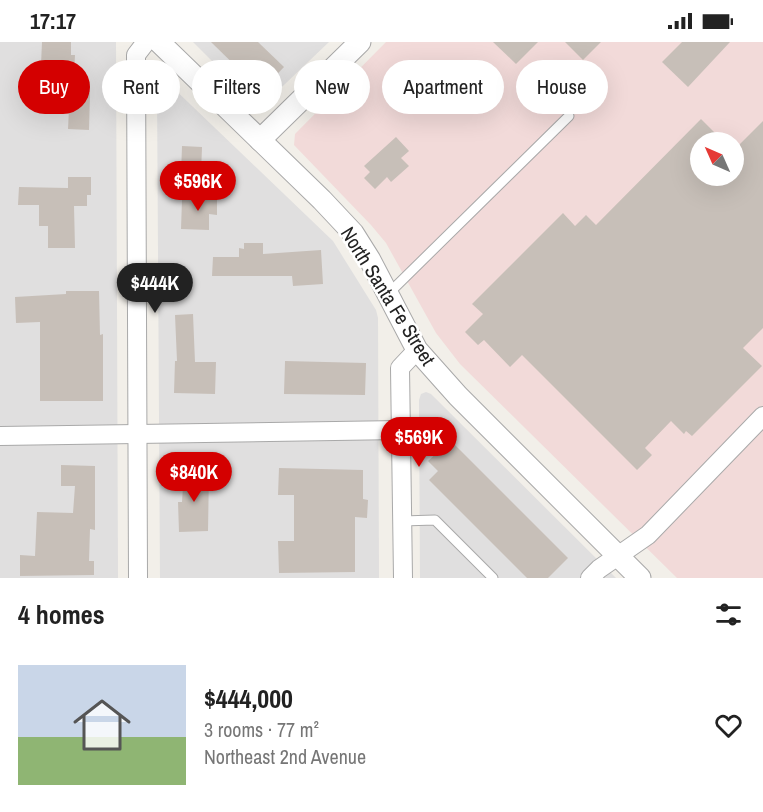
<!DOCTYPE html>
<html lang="en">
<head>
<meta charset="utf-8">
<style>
  :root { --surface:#fff; --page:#f2f2f2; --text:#222; --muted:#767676; --line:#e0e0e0; --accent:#d40000 }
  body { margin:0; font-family:"Archivo Narrow",sans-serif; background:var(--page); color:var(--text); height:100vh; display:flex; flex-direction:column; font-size:22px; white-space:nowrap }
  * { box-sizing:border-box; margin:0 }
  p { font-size:20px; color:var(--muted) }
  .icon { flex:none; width:33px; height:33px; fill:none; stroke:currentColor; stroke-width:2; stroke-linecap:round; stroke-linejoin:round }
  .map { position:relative; height:536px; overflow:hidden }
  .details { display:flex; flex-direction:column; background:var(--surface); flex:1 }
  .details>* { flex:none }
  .hud { position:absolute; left:18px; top:18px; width:728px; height:54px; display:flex; gap:12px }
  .needle { width:39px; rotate:315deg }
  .fabs { position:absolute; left:690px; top:90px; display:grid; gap:12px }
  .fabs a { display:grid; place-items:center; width:54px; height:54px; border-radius:50%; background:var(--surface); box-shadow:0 6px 24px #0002; font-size:30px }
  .price { position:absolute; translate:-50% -51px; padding:0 14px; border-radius:21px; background:var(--accent); color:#fff; font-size:20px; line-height:39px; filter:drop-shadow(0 2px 3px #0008) }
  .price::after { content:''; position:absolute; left:50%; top:36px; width:18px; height:14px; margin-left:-9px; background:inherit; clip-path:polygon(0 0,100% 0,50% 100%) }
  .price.on { background:#222; color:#fff }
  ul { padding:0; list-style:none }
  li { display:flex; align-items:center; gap:18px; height:150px; padding:0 18px }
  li+li { border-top:2px solid var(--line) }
  li span { display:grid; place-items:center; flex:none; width:168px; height:120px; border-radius:0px; color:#555 }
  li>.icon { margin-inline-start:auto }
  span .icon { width:72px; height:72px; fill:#fffc; stroke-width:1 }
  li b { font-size:26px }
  h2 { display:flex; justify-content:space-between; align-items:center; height:72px; padding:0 18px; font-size:26px }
  .pill { padding:0 21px; border-radius:27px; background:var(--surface); box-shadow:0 6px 24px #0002; font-size:21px; line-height:54px }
  .pill.on { background:var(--accent); color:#fff }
  .status { display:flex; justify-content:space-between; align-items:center; height:42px; padding:0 30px; background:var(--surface); direction:ltr }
  .status svg { height:16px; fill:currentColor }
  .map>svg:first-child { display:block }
  .residential { fill:#e0dfdf }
  .commercial { fill:#f2dad9; fill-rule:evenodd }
  .building { fill:#c7bfb8 }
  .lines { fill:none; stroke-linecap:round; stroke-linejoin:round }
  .service-casing { stroke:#a9a9a9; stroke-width:11 }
  .minor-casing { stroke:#a9a9a9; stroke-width:20 }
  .tertiary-casing { stroke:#a9a9a9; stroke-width:23 }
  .service { stroke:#fff; stroke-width:9 }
  .minor { stroke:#fff; stroke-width:18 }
  .tertiary { stroke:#fff; stroke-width:21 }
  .labels { text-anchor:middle; stroke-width:5; stroke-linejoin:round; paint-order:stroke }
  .street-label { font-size:20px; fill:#222; stroke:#fff }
</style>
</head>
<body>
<div class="status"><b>17:17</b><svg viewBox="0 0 49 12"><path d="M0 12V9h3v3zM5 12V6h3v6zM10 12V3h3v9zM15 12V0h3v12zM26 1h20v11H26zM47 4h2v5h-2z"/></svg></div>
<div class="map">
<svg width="763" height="536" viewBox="0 0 763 536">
  <rect width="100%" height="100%" fill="#f2efe9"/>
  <!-- residential -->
  <g class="residential">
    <polygon points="0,0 116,0 118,536 0,536"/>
    <polygon points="193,0 329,0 264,62 256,63"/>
    <polygon points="161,37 167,40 333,199 376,268 378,276 379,536 160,536 157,44"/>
    <polygon points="426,350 431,352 616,536 420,536 419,358 421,352"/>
  </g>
  <!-- commercial -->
  <path class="commercial" d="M 386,0 L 763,0 L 763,536 L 677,536 L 460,322 L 436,291 L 386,201 L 371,183 L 294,103 L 295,92 ZM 700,100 L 734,100 L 734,134 L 700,134 Z"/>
  <!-- building -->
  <g class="building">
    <polygon points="42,0 71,0 71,13 75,13 74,32 86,33 85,51 90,51 89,88 68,87 70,46 40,45"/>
    <polygon points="211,0 258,0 284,25 261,49"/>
    <polygon points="493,0 538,0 516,22"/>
    <polygon points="565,0 601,0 583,18"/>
    <polygon points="682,0 730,0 688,45 662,20"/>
    <polygon points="701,77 724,100 700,100 700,134 734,134 734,108 763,79 763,286 743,306 762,324 692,394 686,389 684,392 671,379 645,406 652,413 637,428 522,313 510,325 484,298 478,303 465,290 483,272 472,262 563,171 575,184 586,173 596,183"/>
    <polygon points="396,95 409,109 401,116 409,124 391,140 387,135 375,147 364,136 370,130 364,124"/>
    <polygon points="182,104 202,105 201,132 181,132"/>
    <polygon points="68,135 91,135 91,153 87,153 87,164 74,164 75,206 48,206 48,184 39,184 39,163 18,163 19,145 68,146"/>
    <polygon points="195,153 217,153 217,173 209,172 209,188 181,187 182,158 195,158"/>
    <polygon points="244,201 263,201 263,212 321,208 323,242 293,244 292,234 212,234 213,215 239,215 239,206 244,207"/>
    <polygon points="66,249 99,249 100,293 103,292 103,359 40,359 40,280 16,281 15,255 66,252"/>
    <polygon points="193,272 195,320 216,320 215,352 174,351 175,319 177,319 175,273"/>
    <polygon points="285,319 366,321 365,353 284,352"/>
    <polygon points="441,389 568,516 548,536 527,536 429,438 438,429 428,419 439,409 430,400"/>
    <polygon points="61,423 95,424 95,488 90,487 89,519 94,519 94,533 20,534 20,513 35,514 37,470 73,471 75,444 61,444"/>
    <polygon points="279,426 363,428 363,457 368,458 367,476 355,475 355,530 279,531 278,499 294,499 294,453 278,453"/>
    <polygon points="184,429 209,430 208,489 179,490 178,460 182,460"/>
  </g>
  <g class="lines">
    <defs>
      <g id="service">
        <polyline points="387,253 569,74"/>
        <polyline points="402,479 435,478 493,536"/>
      </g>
      <g id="minor">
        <polyline points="0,394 400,388"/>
        <polyline points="138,536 136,13 146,0"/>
        <polyline points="403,536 400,326 417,308"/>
        <polyline points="590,536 599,527 648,493 763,374"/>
      </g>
      <g id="tertiary">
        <polyline points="159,0 322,158 353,191 370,218 417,308 458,354 640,536"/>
        <polyline points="260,98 360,0"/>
      </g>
    </defs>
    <!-- service casing -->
    <use href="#service" class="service-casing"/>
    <!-- minor casing -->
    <use href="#minor" class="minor-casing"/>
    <!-- tertiary casing -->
    <use href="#tertiary" class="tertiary-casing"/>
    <!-- service -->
    <use href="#service" class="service"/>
    <!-- minor -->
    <use href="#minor" class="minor"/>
    <!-- tertiary -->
    <use href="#tertiary" class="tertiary"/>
  </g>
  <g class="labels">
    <!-- street labels -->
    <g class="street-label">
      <text transform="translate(388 254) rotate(58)" y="7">North Santa Fe Street</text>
    </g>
  </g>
</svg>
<div class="fabs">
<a><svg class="needle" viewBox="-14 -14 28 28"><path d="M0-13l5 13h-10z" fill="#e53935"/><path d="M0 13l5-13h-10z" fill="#767676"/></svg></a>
</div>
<b class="price" style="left:198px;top:170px">$596K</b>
<b class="price on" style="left:155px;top:272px">$444K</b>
<b class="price" style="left:419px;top:426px">$569K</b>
<b class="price" style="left:194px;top:461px">$840K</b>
<div class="hud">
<a class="pill on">Buy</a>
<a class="pill">Rent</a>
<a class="pill">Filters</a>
<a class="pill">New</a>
<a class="pill">Apartment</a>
<a class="pill">House</a>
</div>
</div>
<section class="details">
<h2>4 homes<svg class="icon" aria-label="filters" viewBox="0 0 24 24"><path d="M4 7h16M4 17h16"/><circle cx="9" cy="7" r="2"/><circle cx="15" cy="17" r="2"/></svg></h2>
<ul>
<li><span style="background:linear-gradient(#c9d6e8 60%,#8fb573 0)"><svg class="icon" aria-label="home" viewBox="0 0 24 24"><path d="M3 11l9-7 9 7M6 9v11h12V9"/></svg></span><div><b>$444,000</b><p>3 rooms · 77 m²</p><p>Northeast 2nd Avenue</p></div><svg class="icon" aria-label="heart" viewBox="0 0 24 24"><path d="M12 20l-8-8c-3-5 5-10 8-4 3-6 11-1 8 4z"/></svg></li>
</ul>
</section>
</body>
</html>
